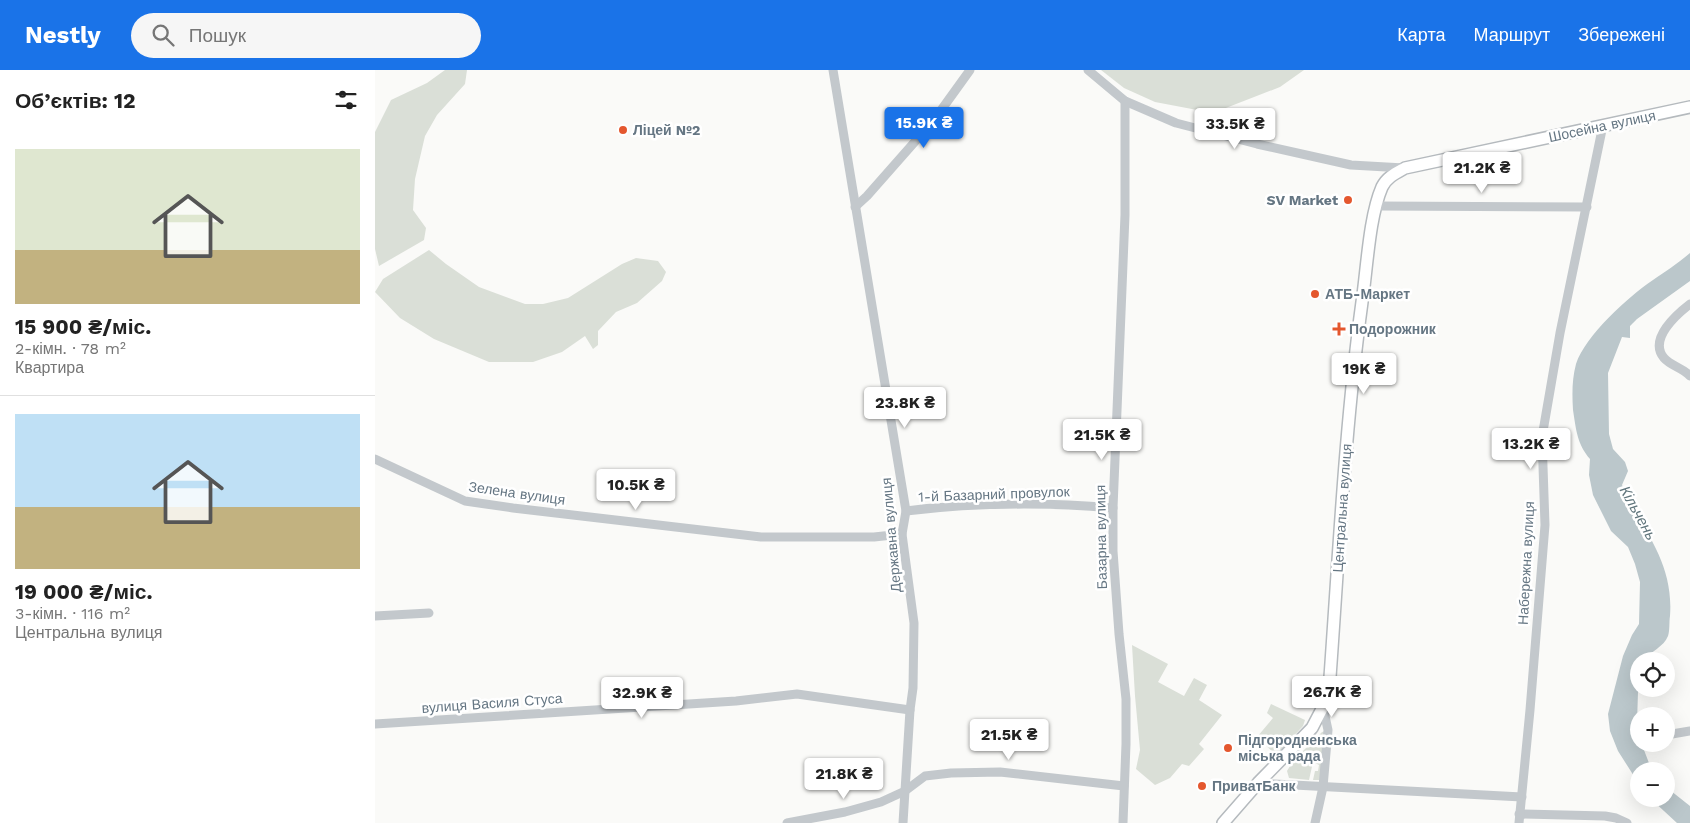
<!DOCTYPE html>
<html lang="uk">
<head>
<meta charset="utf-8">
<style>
  :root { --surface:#fff; --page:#f6f6f6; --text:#222; --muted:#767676; --line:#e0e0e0; --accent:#1a73e8 }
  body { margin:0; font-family:"Work Sans",sans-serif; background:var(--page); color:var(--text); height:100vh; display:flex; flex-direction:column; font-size:19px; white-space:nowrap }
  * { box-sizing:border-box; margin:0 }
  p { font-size:16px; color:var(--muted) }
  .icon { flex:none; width:28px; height:28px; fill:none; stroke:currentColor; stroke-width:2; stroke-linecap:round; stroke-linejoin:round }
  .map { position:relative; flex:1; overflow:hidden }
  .side { display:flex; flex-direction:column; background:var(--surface); width:375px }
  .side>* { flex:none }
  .controls { position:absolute; left:1255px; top:582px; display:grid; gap:10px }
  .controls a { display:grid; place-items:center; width:45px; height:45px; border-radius:50%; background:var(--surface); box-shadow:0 5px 20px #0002; font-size:25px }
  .price { position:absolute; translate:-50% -42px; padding:0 11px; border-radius:5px; background:#fff; color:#222; font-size:16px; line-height:32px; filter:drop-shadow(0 1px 2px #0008) }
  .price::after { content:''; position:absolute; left:50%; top:30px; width:15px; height:11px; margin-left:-8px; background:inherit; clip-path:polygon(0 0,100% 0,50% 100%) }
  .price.selected { background:var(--accent); color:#fff }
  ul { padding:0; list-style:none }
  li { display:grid; align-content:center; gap:10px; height:265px; padding:0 15px }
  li+li { border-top:1px solid var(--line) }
  li span { display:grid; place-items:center; height:155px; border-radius:0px; color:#555 }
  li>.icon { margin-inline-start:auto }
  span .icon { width:90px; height:90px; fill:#fffc; stroke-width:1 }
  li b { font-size:21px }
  h2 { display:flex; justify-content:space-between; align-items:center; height:60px; padding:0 15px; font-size:21px }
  header { display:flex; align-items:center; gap:30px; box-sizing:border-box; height:70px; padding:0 25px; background:var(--accent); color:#fff }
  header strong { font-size:24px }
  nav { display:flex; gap:28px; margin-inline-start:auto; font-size:18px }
  .search { width:350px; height:45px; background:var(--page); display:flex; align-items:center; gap:12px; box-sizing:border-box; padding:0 18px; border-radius:28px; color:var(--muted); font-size:19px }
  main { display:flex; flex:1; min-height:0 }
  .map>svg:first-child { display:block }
  .green { fill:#dadfd7 }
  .water { fill:#bbc7cb }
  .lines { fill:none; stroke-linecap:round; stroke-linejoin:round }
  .major-casing { stroke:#b5babe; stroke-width:14 }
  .minor { stroke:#c3c8cc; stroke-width:9 }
  .major { stroke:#fff; stroke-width:11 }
  .poi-dot { fill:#e4572e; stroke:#fff; stroke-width:2 }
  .labels { text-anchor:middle; stroke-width:5; stroke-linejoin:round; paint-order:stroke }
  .street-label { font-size:14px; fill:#657683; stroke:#fff }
  .poi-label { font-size:14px; font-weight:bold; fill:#657683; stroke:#fff; text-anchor:start }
  .water-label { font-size:15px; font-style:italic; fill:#60757c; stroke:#fff }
</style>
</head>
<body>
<header>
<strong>Nestly</strong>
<div class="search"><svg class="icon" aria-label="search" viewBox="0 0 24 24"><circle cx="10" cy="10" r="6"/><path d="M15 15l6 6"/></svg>Пошук</div>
<nav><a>Карта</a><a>Маршрут</a><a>Збережені</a></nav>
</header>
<main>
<section class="side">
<h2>Об’єктів: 12<svg class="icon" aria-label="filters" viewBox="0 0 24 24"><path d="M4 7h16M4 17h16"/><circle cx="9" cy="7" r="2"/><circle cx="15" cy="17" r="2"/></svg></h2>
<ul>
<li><span style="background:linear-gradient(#dfe7d0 65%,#c2b280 0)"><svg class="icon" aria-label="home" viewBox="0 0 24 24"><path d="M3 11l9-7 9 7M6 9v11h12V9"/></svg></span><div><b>15 900 ₴/міс.</b><p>2-кімн. · 78 m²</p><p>Квартира</p></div></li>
<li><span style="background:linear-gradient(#bfe0f5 60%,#c2b280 0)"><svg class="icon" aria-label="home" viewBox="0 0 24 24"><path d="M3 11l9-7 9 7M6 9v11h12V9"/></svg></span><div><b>19 000 ₴/міс.</b><p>3-кімн. · 116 m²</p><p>Центральна вулиця</p></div></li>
</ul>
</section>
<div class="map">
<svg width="1315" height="753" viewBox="0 0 1315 753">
  <rect width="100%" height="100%" fill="#fafaf8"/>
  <!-- green -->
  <g class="green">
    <polygon points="70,0 92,0 90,14 62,45 50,66 40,109 38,140 51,158 49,170 4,196 0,179 0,62 16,30 52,13"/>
    <polygon points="726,0 929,0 905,17 838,43 780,32 749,18"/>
    <polygon points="54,180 71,194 104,217 150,234 168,234 193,228 247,194 261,188 283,191 291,202 287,211 262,233 241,242 223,261 223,275 218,279 210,266 187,282 158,292 114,292 59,269 25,248 0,222 8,209"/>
    <polygon points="757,575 793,594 783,612 809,626 819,608 832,615 824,630 847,645 824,674 829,679 814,696 807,694 795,708 780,715 761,699 765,680 760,626"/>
    <polygon points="896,634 930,650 928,656 901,685 882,667 898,648 892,643"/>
    <polygon points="952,661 946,710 938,710 940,701 943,701 944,695 938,692 934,710 914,708 912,701 918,691 947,662"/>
  </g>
  <!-- water -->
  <g class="water">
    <path d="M 1315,183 L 1315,211 L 1262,249 L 1255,256 L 1255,268 L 1247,267 L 1233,303 L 1234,364 L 1238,379 L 1250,392 L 1253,401 L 1247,415 C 1268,461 1299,492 1295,546 C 1294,552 1295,560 1293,566 C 1289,577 1275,581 1270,591 L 1264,591 L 1262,653 L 1258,660 L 1261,671 L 1269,680 L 1277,701 L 1264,701 L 1264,714 L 1243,681 L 1235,661 L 1233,644 L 1248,586 L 1257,565 L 1264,554 L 1265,512 L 1260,494 L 1253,477 L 1236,461 L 1218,425 L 1214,405 L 1215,389 C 1202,374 1201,359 1198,340 C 1197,324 1197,309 1201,294 C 1210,266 1254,226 1278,210 C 1291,201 1302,194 1315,183 Z"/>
    <polygon points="1291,717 1315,736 1315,753 1302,753 1276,729 1291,729"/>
  </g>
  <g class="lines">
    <defs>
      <path id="major" d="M 848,753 L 883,713 L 937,658 L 948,637 L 955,607 C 964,482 970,357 987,232 C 992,199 994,147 1007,117 C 1012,107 1021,103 1030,98 L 1315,37"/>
    </defs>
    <!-- major casing -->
    <use href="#major" class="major-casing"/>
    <!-- minor -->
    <g class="minor">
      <polyline points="458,0 531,441 527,464 539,553 538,618 535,640 528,753"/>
      <polyline points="713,0 750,31 801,53 882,74 976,95 1029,98"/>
      <polyline points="1002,136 1212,137"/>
      <polyline points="480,137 492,126 559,50 595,0"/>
      <path d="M 1315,234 C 1302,244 1273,269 1289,288 C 1296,296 1308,298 1315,306"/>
      <polyline points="0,389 90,431 138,438 386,467 499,467 527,464"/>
      <path d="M 531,441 C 599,433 669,432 738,438"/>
      <polyline points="0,546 54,543"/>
      <polyline points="0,654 361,631 422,624 535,640"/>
      <polyline points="1297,664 1315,661"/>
      <polyline points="883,713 1147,727"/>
      <polyline points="1144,744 1230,746 1241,748 1252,753"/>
      <polyline points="412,753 470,742 506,732 530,721 550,706 576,703 625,702 749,716"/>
      <polyline points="748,753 751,674 751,629 744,564 738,481 738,438 750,145 750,31"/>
      <polyline points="940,753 948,717 953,660 948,637"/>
      <polyline points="1144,753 1155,640 1170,455 1167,367 1185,263 1228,55"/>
    </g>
    <!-- major -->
    <use href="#major" class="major"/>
  </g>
  <!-- markers -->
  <g class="poi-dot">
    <circle cx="248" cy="60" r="5"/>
    <circle cx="973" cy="130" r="5"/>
    <circle cx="940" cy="224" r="5"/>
    <path d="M961.5 251.5h5v5h5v5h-5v5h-5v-5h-5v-5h5z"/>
    <circle cx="853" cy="678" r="5"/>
    <circle cx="827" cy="716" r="5"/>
  </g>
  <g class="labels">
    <!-- street labels -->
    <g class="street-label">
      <text transform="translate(1227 56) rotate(-12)" y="5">Шосейна вулиця</text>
      <text transform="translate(142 423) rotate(8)" y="5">Зелена вулиця</text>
      <text transform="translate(619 424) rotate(-2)" y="5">1-й Базарний провулок</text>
      <text transform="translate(967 438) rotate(-86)" y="5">Центральна вулиця</text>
      <text transform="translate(516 465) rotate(-95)" y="5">Державна вулиця</text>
      <text transform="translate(726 467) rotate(-91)" y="5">Базарна вулиця</text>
      <text transform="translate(1151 493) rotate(-87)" y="5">Набережна вулиця</text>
      <text transform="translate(117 633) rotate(-4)" y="5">вулиця Василя Стуса</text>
    </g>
    <!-- poi labels -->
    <g class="poi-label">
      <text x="258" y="65">Ліцей №2</text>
      <text x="963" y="135" text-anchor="end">SV Market</text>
      <text x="950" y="229">АТБ-Маркет</text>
      <text x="974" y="264">Подорожник</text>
      <text x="863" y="675">Підгородненська<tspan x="863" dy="16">міська рада</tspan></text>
      <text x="837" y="721">ПриватБанк</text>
    </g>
    <!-- water labels -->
    <g class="water-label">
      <text transform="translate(1263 443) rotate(61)" y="5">Кільчень</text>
    </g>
  </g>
</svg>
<div class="controls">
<a><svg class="icon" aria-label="locate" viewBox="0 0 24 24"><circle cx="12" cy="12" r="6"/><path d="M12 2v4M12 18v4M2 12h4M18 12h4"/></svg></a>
<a>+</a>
<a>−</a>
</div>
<b class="price selected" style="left:549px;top:79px">15.9K ₴</b>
<b class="price" style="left:860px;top:80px">33.5K ₴</b>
<b class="price" style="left:1107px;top:124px">21.2K ₴</b>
<b class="price" style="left:989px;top:325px">19K ₴</b>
<b class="price" style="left:530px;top:359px">23.8K ₴</b>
<b class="price" style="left:727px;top:391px">21.5K ₴</b>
<b class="price" style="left:1156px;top:400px">13.2K ₴</b>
<b class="price" style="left:261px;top:441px">10.5K ₴</b>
<b class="price" style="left:957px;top:648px">26.7K ₴</b>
<b class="price" style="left:267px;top:649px">32.9K ₴</b>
<b class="price" style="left:634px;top:691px">21.5K ₴</b>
<b class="price" style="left:469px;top:730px">21.8K ₴</b>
</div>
</main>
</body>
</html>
